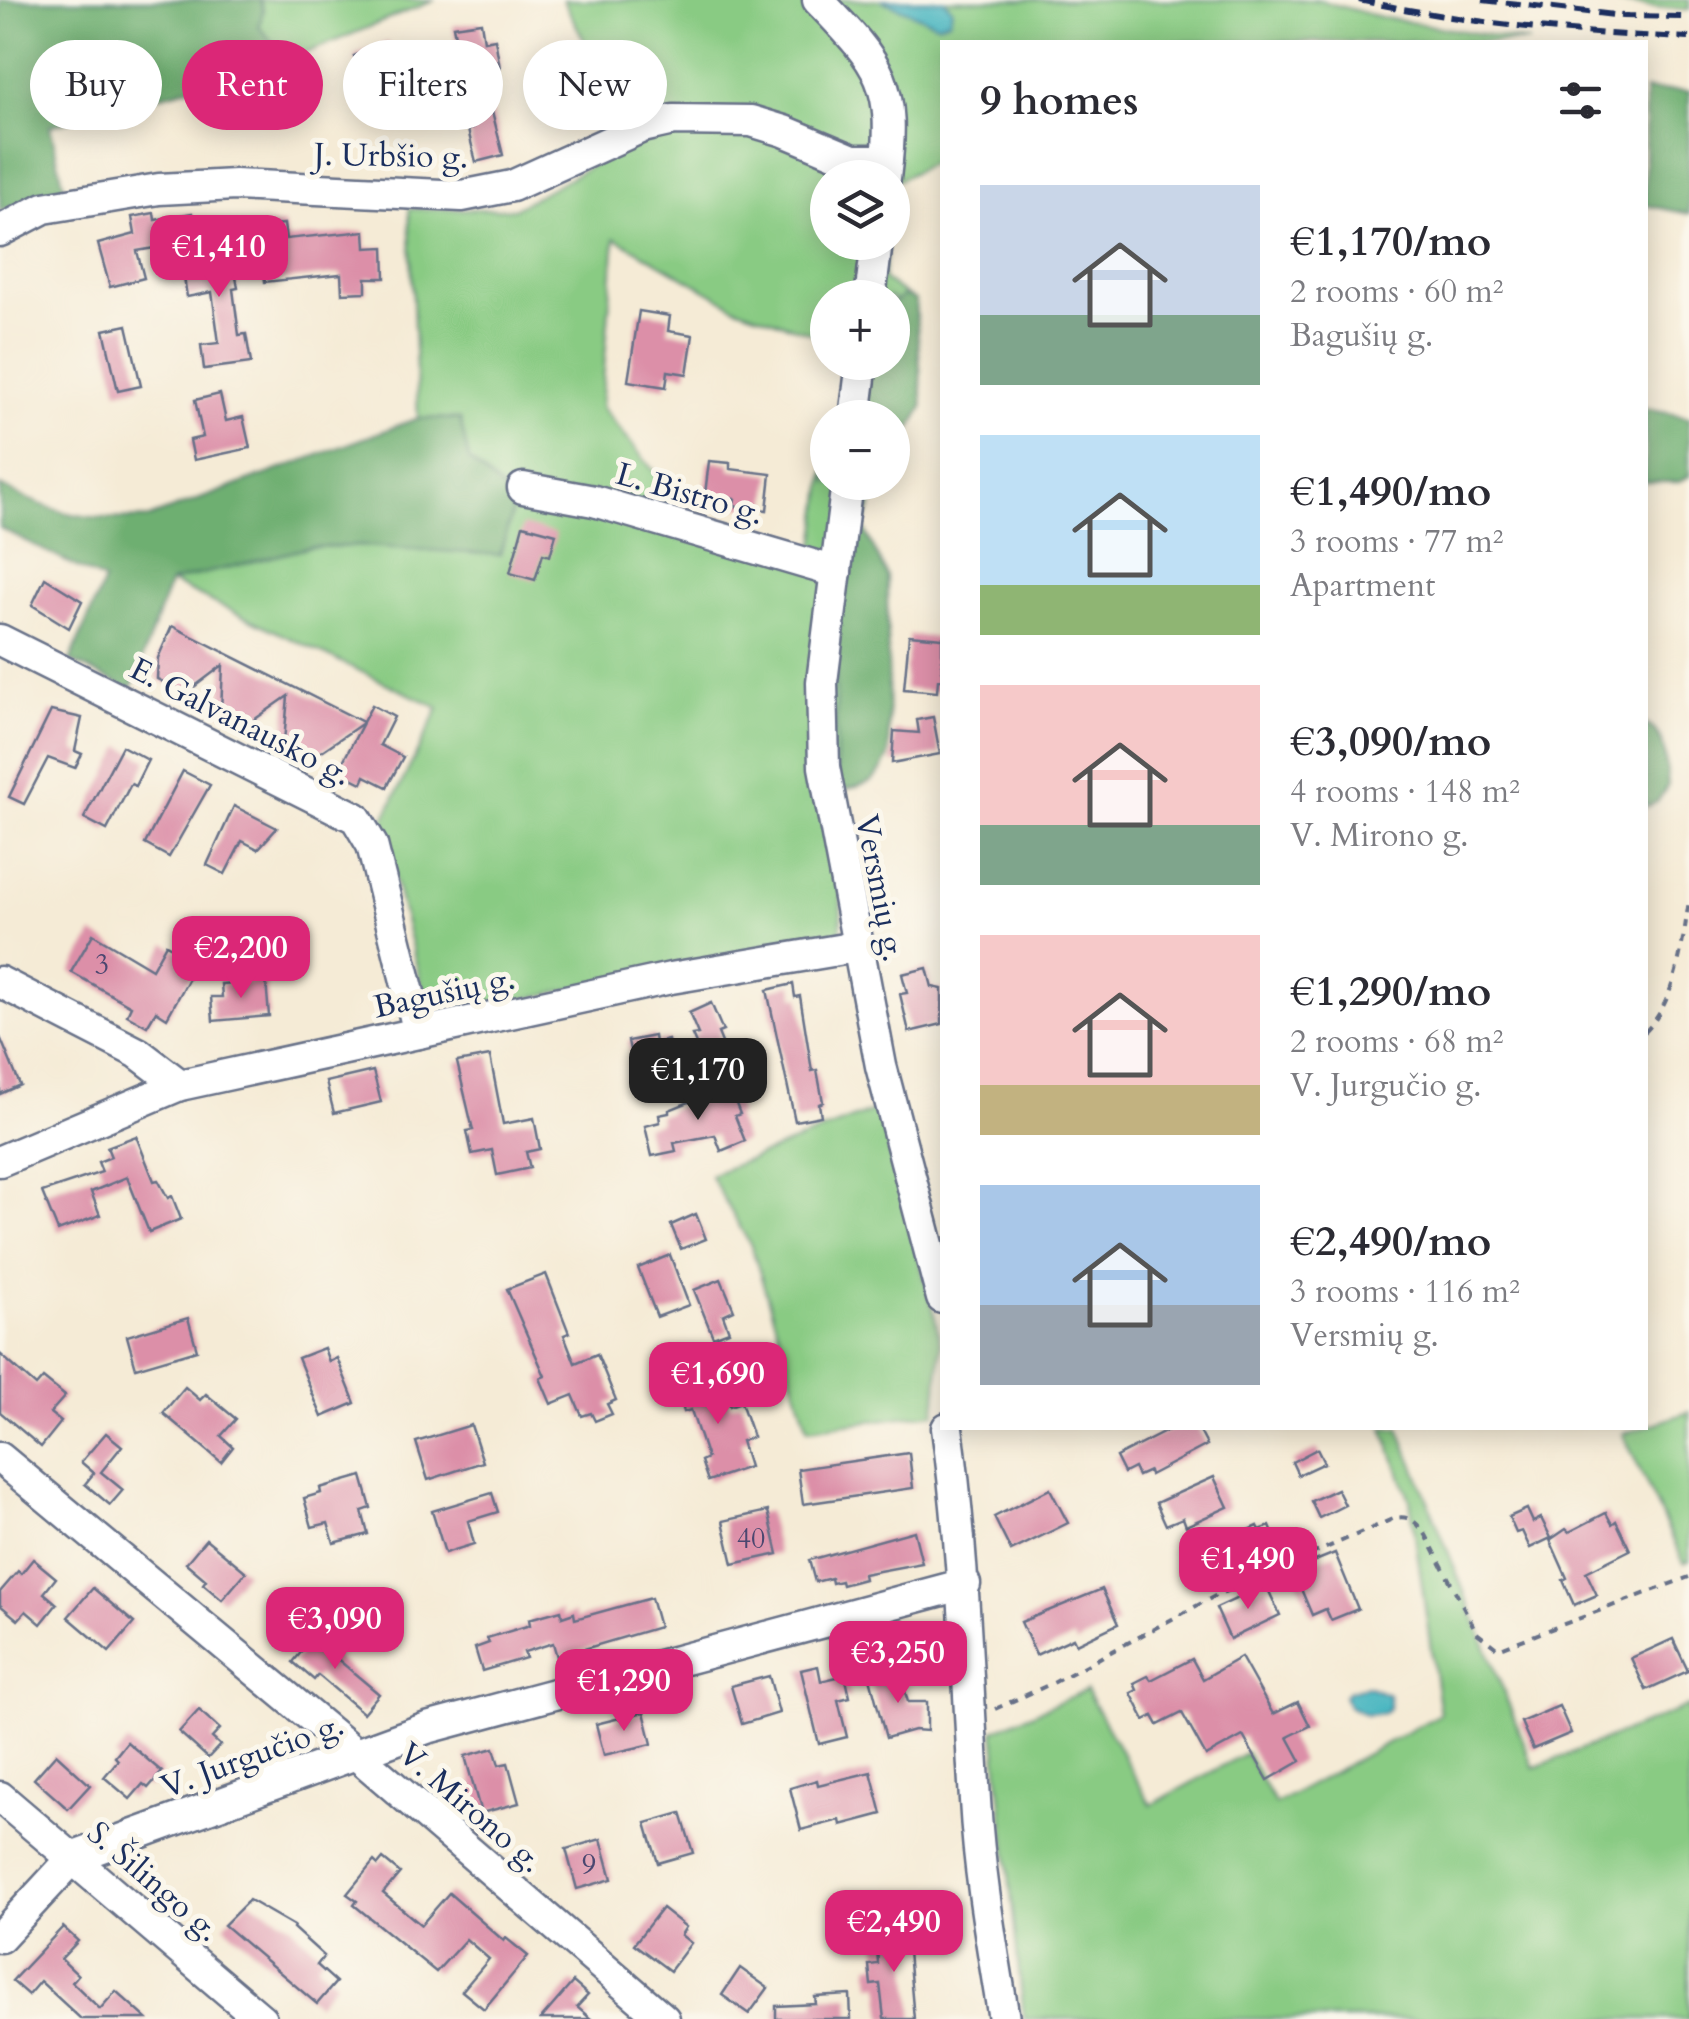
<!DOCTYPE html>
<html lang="en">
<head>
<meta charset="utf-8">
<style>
  :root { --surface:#fff; --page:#f2f2f3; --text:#2b2b33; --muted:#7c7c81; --accent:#db2777 }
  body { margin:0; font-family:Cardo,serif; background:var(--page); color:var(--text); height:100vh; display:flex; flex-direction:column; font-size:38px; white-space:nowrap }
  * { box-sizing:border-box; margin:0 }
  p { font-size:32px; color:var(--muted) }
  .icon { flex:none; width:55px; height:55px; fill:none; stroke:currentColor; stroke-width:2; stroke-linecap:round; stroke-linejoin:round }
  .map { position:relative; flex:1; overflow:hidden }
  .side { position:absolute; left:940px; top:40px; width:708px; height:1390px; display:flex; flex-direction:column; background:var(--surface); border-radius:0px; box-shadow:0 5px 25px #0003 }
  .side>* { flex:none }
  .banner { position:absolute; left:30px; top:40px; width:760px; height:90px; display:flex; gap:20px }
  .fabs { position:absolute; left:810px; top:160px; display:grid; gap:20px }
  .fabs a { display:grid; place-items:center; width:100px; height:100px; border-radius:50%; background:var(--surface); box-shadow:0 5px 25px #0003; font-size:50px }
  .price { position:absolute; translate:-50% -85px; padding:0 22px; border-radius:20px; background:var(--accent); color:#fff; font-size:32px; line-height:65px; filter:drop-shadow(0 2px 5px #0008) }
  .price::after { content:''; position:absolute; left:50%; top:60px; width:30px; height:22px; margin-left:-15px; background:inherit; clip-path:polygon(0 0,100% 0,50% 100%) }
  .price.current { background:#222; color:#fff }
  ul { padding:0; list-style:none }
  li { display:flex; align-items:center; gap:30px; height:250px; padding:0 40px }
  li span { display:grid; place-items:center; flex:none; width:280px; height:200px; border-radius:0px; color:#555 }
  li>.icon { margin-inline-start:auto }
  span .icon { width:120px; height:120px; fill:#fffc; stroke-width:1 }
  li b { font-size:42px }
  h2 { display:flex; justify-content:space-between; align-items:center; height:120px; padding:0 40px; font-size:42px }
  .pill { padding:0 35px; border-radius:45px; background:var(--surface); box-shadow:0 5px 25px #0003; font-size:35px; line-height:90px }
  .pill.current { background:var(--accent); color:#fff }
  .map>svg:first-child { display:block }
  .green { fill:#89cb83; stroke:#527d70; stroke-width:2.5 }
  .forest { fill:#6eaf71; stroke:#446f68; stroke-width:2.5 }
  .water { fill:#47b5c0; stroke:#31728f; stroke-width:2.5 }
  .building { fill:#dc8fa8 }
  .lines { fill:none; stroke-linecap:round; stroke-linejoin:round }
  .minor-casing { stroke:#677188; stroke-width:35 }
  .path { stroke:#677188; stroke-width:4; stroke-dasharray:8 8; stroke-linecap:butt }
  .minor { stroke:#fff; stroke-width:30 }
  .rail { stroke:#1b2f5e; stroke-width:6; stroke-dasharray:15 8; stroke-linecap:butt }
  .labels { text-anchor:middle; stroke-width:10; stroke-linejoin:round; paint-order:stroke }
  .number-label { font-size:28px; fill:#4b4770 }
  .street-label { font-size:32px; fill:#1b2f5e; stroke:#fbf7ec }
</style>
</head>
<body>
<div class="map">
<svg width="1689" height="2019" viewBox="0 0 1689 2019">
  <rect width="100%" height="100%" fill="#fbf7ec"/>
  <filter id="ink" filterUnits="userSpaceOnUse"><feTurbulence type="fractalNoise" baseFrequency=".01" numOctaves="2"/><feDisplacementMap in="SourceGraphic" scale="20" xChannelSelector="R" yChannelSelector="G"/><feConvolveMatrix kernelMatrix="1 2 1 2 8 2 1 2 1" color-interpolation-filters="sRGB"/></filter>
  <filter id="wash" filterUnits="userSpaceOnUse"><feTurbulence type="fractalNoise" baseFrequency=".0048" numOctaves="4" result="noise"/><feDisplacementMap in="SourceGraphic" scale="40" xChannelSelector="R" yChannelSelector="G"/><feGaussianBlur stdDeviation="2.25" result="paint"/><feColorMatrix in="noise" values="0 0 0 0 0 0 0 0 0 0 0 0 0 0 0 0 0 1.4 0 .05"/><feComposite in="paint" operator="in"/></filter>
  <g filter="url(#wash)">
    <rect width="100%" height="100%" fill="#f5ebd6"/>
    <!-- green -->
    <g class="green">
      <polygon points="260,0 435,0 289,60 259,27 263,10"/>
      <polygon points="563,0 1317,0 1385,18 1529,42 942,42 942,157 895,182 893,203 892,178 828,178 828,242 888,243 883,279 905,295 893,303 892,298 828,298 827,339 736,307 615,238 601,407 690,515 814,553 827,457 828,482 852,483 841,563 841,932 430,1019 381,825 439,708 170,582 311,547 364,546 514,501 469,460 460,419 418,418 409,209 513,209 637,140"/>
      <polygon points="1588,0 1689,0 1689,9 1675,9"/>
      <polygon points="878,1109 934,1312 941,1346 935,1413 808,1429 752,1248 710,1175"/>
      <polygon points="1689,1412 1689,1561 1684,1563 1623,1434"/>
      <polygon points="1383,1428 1399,1428 1534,1768 1689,1706 1689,2019 1024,2019 994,1730 1086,1690 1151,1805 1246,1753 1275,1804 1440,1714 1410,1500"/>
    </g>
    <!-- forest -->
    <g class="forest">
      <polygon points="0,0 260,0 263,10 259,27 289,60 50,126 65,191 0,211"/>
      <polygon points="1645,90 1689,91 1689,214 1645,205"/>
      <polygon points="905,295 915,300 923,407 893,460 892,418 862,418 870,363 892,362 893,303"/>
      <polygon points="1645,409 1689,417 1689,476 1679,482 1645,482"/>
      <path d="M 418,418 L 460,419 L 469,460 L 515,501 L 500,555 L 364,546 L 311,547 L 170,582 L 131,690 L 70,661 L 104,581 L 0,528 L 0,486 C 58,515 85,521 149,518 Z"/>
      <path d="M 852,483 L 881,483 L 863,526 L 887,576 L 889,756 C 876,785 867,785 837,791 L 835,610 Z"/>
      <path d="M 1645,724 C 1668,733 1665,763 1668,785 L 1657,802 L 1645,807 Z"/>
    </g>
    <!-- water -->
    <g class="water">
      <polygon points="881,0 944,0 952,9 950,20 937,24"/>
      <polygon points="1367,1686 1389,1695 1389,1708 1384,1713 1366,1715 1348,1706 1344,1696 1347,1692"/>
    </g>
    <g id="blocks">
      <!-- building -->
      <g class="building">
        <polygon points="481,22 484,41 495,39 500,68 482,71 503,155 476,162 468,130 473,128 453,26"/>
        <polygon points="388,42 404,80 370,94 354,56"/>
        <polygon points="154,213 155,220 192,213 196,232 158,239 160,247 137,251 144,278 110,287 98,244 135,234 132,217"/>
        <polygon points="284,224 286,239 365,231 366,248 384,247 385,278 366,278 366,292 342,293 341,274 265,282 259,227"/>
        <polygon points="228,233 238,288 233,289 239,335 246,334 251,363 204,369 201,345 219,343 212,292 187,297 183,270 199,267 194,239"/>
        <polygon points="639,311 670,316 668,331 693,335 687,374 668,371 666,387 628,381"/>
        <polygon points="127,325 141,386 118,391 104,330"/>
        <polygon points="220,394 226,421 243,417 250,448 194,460 190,440 203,437 195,400"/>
        <polygon points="709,461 730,463 730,469 771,474 767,510 734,506 735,498 705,494"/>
        <polygon points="523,525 556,534 550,556 543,554 535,580 510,573"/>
        <polygon points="45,578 82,601 69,628 32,605"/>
        <polygon points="172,626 363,722 372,705 394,717 380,745 403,757 387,787 365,776 362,783 338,771 363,723 313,757 284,742 288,696 248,724 221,712 223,665 186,693 157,679 158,658"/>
        <polygon points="909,635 942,638 942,680 938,680 937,692 904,689"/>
        <polygon points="51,711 82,718 75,751 82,754 75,768 48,758 24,804 9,797"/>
        <polygon points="933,717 940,754 892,763 894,731 919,733 917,720"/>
        <polygon points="122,746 148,760 135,786 131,784 107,830 84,818"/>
        <polygon points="183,771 210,785 169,857 145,844"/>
        <polygon points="234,806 277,828 258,849 242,841 225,874 207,865"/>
        <polygon points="93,934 152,969 166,944 198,962 167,1018 156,1011 147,1026 127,1015 131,1006 71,972"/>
        <polygon points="927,968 932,987 942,989 942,1024 909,1032 900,994 907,993 902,974"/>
        <polygon points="266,981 269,1016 213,1021 211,997 222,997 221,984"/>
        <polygon points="793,984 795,997 800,996 812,1071 817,1070 823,1102 819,1104 821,1116 795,1121 767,990"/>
        <polygon points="711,1003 723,1031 718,1033 729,1060 707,1069 692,1035 698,1034 689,1013"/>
        <polygon points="654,1036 655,1043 668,1040 675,1072 650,1077 649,1069 635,1072 628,1041"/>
        <polygon points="0,1037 20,1085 0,1094"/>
        <polygon points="490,1056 503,1124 534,1118 540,1149 526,1152 530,1168 497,1175 492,1150 472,1154 467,1131 473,1130 457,1062"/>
        <polygon points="373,1071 381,1102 334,1113 326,1082"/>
        <polygon points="729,1086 740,1114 735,1116 745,1141 721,1151 715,1135 674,1143 676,1151 652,1156 645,1126 660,1122 659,1115 669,1113 669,1110"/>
        <polygon points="136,1136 154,1181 158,1180 168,1198 172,1196 181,1219 149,1232 127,1177 91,1192 100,1215 58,1231 42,1192 102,1172 98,1162 111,1157 107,1147"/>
        <polygon points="696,1214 706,1239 681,1249 671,1225"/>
        <polygon points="670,1255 689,1305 657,1317 638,1268"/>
        <polygon points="546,1274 569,1333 564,1335 575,1363 597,1354 616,1400 607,1404 612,1414 595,1421 591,1413 582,1416 573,1395 551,1404 540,1378 545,1376 507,1289"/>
        <polygon points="721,1279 734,1310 723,1315 729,1331 713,1337 694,1290"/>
        <polygon points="188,1318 197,1350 136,1368 127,1336"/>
        <polygon points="324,1348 329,1362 337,1358 355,1403 322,1417 298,1358"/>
        <polygon points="0,1354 36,1386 43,1378 65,1396 50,1413 61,1422 41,1447 0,1412"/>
        <polygon points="721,1377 730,1406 741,1402 753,1437 741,1441 749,1467 708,1481 701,1461 707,1458 691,1410 684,1412 678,1391"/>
        <polygon points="185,1387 200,1400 206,1394 236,1419 221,1436 233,1447 221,1462 163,1413"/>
        <polygon points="471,1425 483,1462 428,1480 416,1442"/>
        <polygon points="1173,1428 1198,1428 1207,1445 1150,1475 1149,1471 1138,1476 1134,1468 1124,1473 1116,1457"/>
        <polygon points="106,1433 122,1446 101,1472 123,1490 110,1505 85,1484 94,1473 81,1462"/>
        <polygon points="1317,1449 1324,1463 1298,1475 1292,1462"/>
        <polygon points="909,1453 913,1488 803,1504 798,1469"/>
        <polygon points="362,1476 371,1508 362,1511 368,1534 334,1543 328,1523 312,1527 304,1498 321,1493 320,1488"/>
        <polygon points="1214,1477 1228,1507 1186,1526 1183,1518 1166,1525 1156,1503"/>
        <polygon points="1050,1489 1068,1523 1011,1551 994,1517"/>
        <polygon points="1337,1489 1345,1505 1319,1518 1311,1501"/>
        <polygon points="492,1493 498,1512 468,1521 474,1544 445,1553 432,1511"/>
        <polygon points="1527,1509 1533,1522 1541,1518 1551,1538 1530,1548 1522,1531 1516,1533 1509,1517"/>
        <polygon points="768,1511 778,1554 733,1564 723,1521"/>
        <polygon points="1606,1513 1612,1524 1616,1521 1630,1550 1586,1572 1597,1595 1574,1605 1563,1580 1567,1578 1550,1540 1566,1529 1569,1532"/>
        <polygon points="1258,1526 1260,1530 1270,1526 1276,1541 1269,1544 1271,1549 1200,1581 1189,1557"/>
        <polygon points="914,1531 922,1563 863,1574 864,1579 842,1585 841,1581 832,1583 831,1578 815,1582 809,1560"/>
        <polygon points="206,1539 246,1572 222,1600 203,1584 206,1580 186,1563"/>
        <polygon points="1335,1553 1358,1609 1331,1620 1326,1609 1312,1615 1293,1570"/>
        <polygon points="33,1559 56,1578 44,1593 57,1604 41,1624 26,1611 18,1620 0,1605 0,1592 18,1571 21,1574"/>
        <polygon points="1266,1585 1280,1615 1230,1639 1216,1608"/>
        <polygon points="93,1588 134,1623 109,1652 68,1617"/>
        <polygon points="1102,1589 1118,1624 1076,1644 1073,1638 1036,1655 1021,1622"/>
        <polygon points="651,1598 659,1627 557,1657 553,1643 524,1652 526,1658 482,1671 475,1648 489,1643 487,1638 530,1625 529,1619 561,1610 562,1617 574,1613 575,1619"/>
        <polygon points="319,1631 341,1650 335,1657 379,1694 363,1713 318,1675 314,1680 293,1662"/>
        <polygon points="1673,1639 1688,1671 1646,1690 1631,1658"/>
        <polygon points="1241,1657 1273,1714 1298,1702 1310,1726 1288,1737 1301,1761 1268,1780 1243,1736 1206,1756 1182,1713 1158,1725 1153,1716 1145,1720 1131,1693 1137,1690 1134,1683 1148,1676 1151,1680 1192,1659 1203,1679"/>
        <polygon points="818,1666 821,1681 845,1675 850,1697 838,1700 847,1737 819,1744 801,1670"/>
        <polygon points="899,1670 908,1702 927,1702 927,1731 914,1730 886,1738 870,1678"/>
        <polygon points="769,1676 779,1713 742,1724 731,1686"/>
        <polygon points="1559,1706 1571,1733 1533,1749 1521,1722"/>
        <polygon points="199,1710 220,1729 212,1738 220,1745 208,1758 179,1732"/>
        <polygon points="644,1712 652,1744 604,1755 596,1724"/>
        <polygon points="127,1742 162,1772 148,1788 143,1784 130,1799 104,1777 118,1760 115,1757"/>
        <polygon points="494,1748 499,1765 508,1763 519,1803 481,1813 465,1756"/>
        <polygon points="56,1754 90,1785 68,1809 34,1779"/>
        <polygon points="871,1772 882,1814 841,1825 840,1820 801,1830 790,1788 817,1780 818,1785"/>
        <polygon points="681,1813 693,1853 658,1863 646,1823"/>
        <polygon points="601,1839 612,1879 577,1889 566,1849"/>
        <polygon points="383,1859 400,1873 383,1893 421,1925 449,1893 504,1941 506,1938 528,1956 484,2009 462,1991 489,1959 466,1939 436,1972 354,1905 357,1901 347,1894 374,1861 378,1865"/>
        <polygon points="249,1900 294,1926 293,1928 324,1956 317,1965 336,1982 317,2004 224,1925"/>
        <polygon points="662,1908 686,1927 681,1935 691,1943 670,1971 634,1944"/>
        <polygon points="63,1927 78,1941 61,1959 78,1975 72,1982 100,2009 116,1991 147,2019 81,2019 40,1981 28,1995 12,1981"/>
        <polygon points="906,1929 914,2019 884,2019 880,1984 871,1985 869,1965 878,1964 876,1932"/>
        <polygon points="740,1968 768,1988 749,2014 722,1995"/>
        <polygon points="573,1982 588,1995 577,2007 591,2019 541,2019"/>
        <polygon points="850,1995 851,2019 776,2019 776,2006 816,2004 815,1997"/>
      </g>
    </g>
  </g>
  <g filter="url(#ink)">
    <use href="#blocks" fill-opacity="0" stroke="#677188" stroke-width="2.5"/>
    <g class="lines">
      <defs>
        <g id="minor">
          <path d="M 818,0 C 882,66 897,84 885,178"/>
          <polyline points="0,231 44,208 159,189 235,185 462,196 512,186 642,127 673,120 751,121 784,131 853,160 887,160"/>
          <polyline points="870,298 877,242"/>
          <polyline points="855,418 862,362"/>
          <polyline points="847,482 822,682 824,767 881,1066 942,1298"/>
          <polyline points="523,488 594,501 836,572"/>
          <polyline points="0,640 356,818 372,845 419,1033"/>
          <polyline points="0,982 138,1053 180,1085"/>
          <polyline points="0,1161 180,1085 671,978 856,947"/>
          <path d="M 947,1428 C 964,1552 967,1675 975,1800 C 979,1874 992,1946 1004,2019"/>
          <polyline points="0,1458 357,1755 664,2019"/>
          <polyline points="0,1797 261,2019"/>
          <polyline points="0,1937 74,1857 427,1728 965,1584"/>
        </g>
      </defs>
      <!-- minor casing -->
      <use href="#minor" class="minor-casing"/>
      <!-- path -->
      <g class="path">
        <path d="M 1645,1032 C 1676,1001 1683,942 1689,900"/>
        <path d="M 995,1709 L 1055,1682 L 1215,1596 L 1395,1518 C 1411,1515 1417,1523 1426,1535 L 1477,1633 L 1498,1649 L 1689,1577"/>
      </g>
      <!-- minor -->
      <use href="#minor" class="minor"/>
      <!-- rail -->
      <g class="rail">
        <path d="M 1359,0 C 1468,24 1578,34 1689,38"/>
        <polyline points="1483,0 1623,16 1689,17"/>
      </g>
    </g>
  </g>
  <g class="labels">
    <!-- number labels -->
    <g class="number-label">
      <text x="102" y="974">3</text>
      <text x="751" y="1548">40</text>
      <text x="589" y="1874">9</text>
    </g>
    <!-- street labels -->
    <g class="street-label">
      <text transform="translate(391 155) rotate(1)" y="11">J. Urbšio g.</text>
      <text transform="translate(690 493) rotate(16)" y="11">L. Bistro g.</text>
      <text transform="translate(241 721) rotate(27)" y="11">E. Galvanausko g.</text>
      <text transform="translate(881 888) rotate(79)" y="11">Versmių g.</text>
      <text transform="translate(444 992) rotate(-12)" y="11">Bagušių g.</text>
      <text transform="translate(252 1755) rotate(-20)" y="11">V. Jurgučio g.</text>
      <text transform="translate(471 1807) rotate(41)" y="11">V. Mirono g.</text>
      <text transform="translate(154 1881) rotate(41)" y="11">S. Šilingo g.</text>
    </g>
  </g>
</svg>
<div class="fabs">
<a><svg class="icon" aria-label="layers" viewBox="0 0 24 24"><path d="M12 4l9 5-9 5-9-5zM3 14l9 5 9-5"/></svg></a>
<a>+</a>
<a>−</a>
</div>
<b class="price" style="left:219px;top:300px">€1,410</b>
<b class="price" style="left:241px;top:1001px">€2,200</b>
<b class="price current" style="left:698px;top:1123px">€1,170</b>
<b class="price" style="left:718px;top:1427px">€1,690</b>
<b class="price" style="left:1248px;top:1612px">€1,490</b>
<b class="price" style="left:335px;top:1672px">€3,090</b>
<b class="price" style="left:898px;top:1706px">€3,250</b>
<b class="price" style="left:624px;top:1734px">€1,290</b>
<b class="price" style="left:894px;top:1975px">€2,490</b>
<div class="banner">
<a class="pill">Buy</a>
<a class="pill current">Rent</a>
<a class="pill">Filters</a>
<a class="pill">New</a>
</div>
<section class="side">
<h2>9 homes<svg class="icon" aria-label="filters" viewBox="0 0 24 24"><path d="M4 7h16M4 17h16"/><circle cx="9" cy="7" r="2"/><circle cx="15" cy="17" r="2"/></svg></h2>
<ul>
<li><span style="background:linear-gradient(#c9d6e8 65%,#7fa58c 0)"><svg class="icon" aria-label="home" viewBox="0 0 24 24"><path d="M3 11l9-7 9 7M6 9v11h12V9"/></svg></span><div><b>€1,170/mo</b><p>2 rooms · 60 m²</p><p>Bagušių g.</p></div></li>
<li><span style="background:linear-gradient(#bfe0f5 75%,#8fb573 0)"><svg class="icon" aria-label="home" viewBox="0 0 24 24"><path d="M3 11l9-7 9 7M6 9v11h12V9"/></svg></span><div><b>€1,490/mo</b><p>3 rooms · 77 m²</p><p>Apartment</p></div></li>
<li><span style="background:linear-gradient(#f6c9c9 70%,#7fa58c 0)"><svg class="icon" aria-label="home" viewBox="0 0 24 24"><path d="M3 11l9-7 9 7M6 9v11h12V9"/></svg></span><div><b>€3,090/mo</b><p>4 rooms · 148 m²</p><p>V. Mirono g.</p></div></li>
<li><span style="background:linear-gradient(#f6c9c9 75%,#c2b280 0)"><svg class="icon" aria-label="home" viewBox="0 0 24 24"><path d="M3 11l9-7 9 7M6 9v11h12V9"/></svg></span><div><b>€1,290/mo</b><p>2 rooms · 68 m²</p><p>V. Jurgučio g.</p></div></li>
<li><span style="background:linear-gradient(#a9c7e8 60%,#9aa5b1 0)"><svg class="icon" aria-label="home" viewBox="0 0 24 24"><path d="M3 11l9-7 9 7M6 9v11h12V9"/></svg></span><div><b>€2,490/mo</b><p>3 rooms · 116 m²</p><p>Versmių g.</p></div></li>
</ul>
</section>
</div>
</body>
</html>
